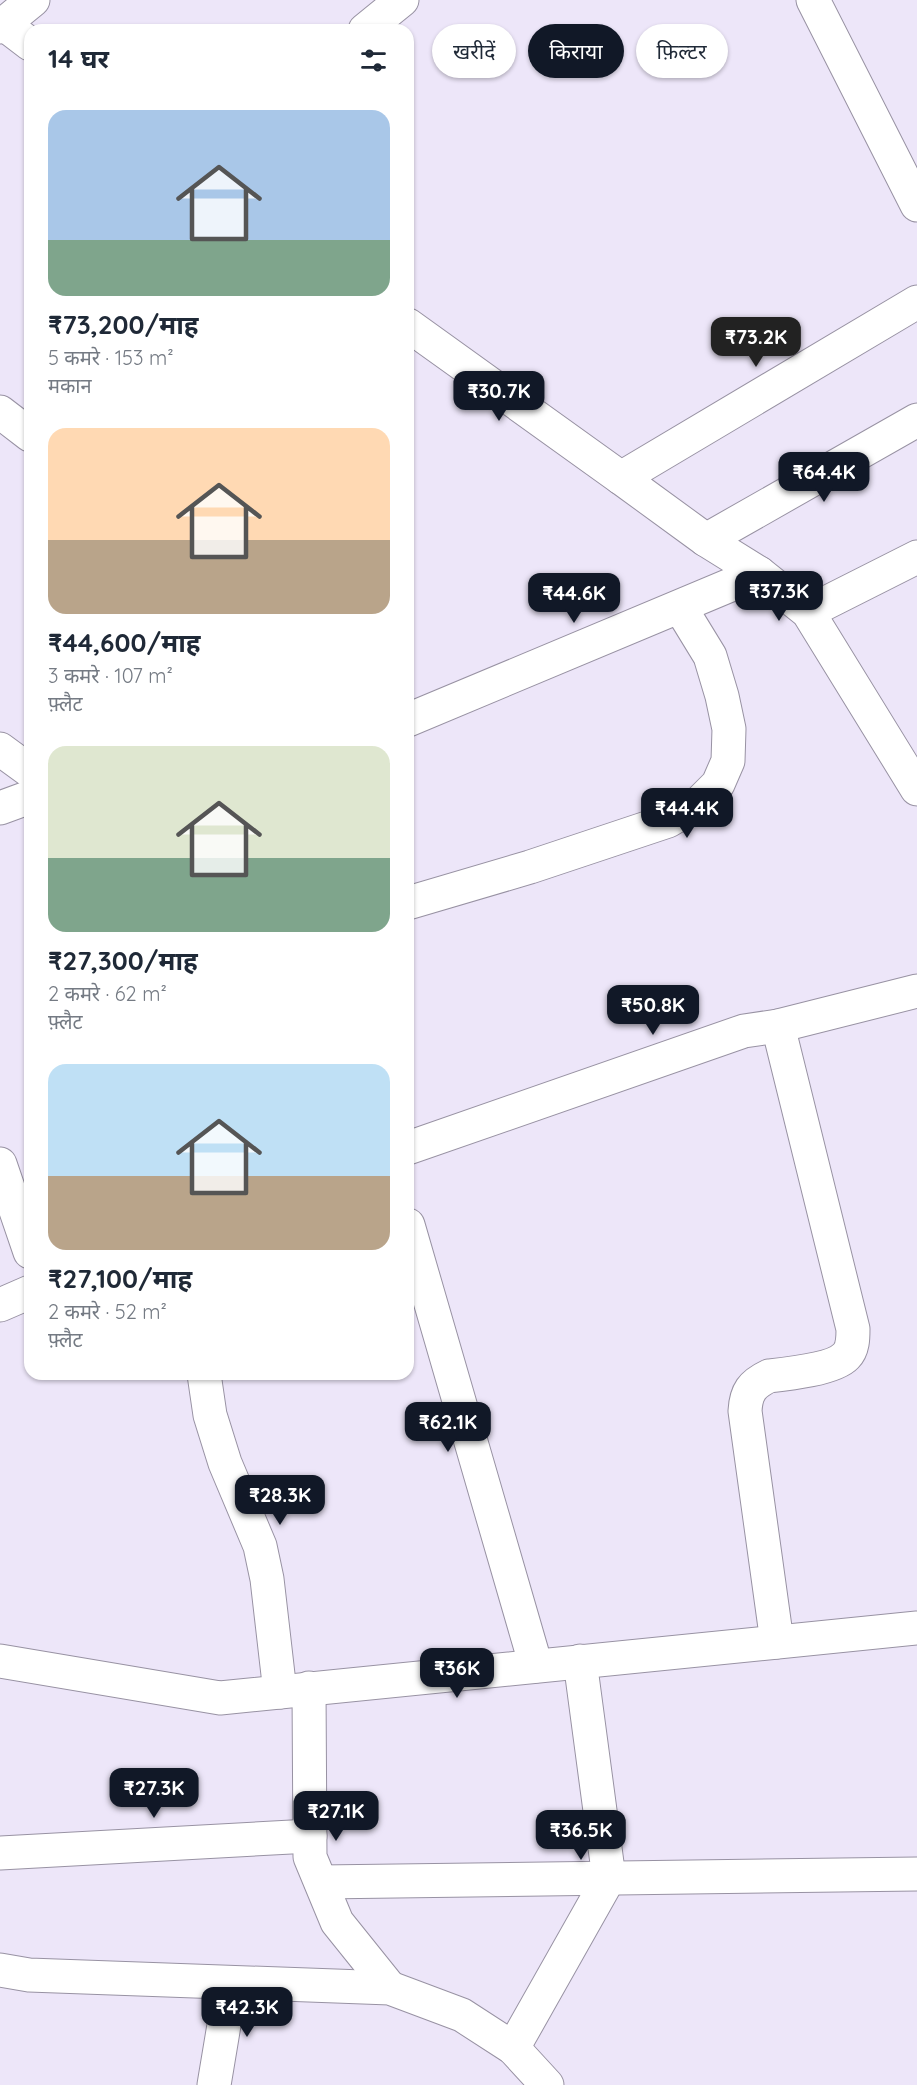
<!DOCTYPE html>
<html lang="hi">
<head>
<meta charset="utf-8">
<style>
  :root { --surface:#fff; --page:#f6f6f7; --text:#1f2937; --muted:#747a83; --accent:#111827 }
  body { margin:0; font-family:Quicksand,"Noto Sans Devanagari",sans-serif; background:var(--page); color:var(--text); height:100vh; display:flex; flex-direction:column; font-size:22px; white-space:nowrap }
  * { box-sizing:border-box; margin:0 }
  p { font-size:20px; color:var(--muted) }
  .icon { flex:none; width:33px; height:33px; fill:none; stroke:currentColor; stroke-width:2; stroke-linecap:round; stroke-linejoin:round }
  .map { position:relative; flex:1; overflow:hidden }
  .panel { position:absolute; left:24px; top:24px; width:390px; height:1356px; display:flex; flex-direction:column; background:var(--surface); border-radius:18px; box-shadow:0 2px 4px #0004 }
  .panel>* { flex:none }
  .guide { position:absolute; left:432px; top:24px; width:394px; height:54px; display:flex; gap:12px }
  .price { position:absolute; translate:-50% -51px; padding:0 14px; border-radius:12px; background:var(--accent); color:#fff; font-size:20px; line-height:39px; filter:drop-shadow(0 2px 3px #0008) }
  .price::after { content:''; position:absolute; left:50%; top:36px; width:18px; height:14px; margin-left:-9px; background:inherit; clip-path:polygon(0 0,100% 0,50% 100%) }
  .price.active { background:#222; color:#fff }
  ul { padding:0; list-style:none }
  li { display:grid; align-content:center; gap:12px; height:318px; padding:0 24px }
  li span { display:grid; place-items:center; height:186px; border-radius:18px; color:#555 }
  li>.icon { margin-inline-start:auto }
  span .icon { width:108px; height:108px; fill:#fffc; stroke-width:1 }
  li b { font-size:26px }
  h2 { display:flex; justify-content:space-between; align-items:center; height:72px; padding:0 24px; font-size:26px }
  .chip { padding:0 21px; border-radius:27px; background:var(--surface); box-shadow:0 2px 4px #0004; font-size:21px; line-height:54px }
  .chip.active { background:var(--accent); color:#fff }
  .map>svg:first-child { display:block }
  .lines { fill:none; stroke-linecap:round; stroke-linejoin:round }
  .minor-casing { stroke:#9892a3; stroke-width:35 }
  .major-casing { stroke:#9892a3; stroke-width:35 }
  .minor { stroke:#fff; stroke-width:33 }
  .major { stroke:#fff; stroke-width:33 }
</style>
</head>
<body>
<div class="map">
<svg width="917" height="2085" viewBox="0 0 917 2085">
  <rect width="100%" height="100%" fill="#ede6f9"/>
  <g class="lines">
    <defs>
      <g id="minor">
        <polyline points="813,0 917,205"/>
        <polyline points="4,24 30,44"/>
        <polyline points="0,27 33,0"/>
        <polyline points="365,30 402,0"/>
        <polyline points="408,325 621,478"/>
        <polyline points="0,412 30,435"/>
        <polyline points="706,540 917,420"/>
        <polyline points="808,612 917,557"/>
        <polyline points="408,720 759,573"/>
        <polyline points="0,749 30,771"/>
        <polyline points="0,808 30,797"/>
        <polyline points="408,903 530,867 668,821 700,802 718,784 728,761 729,729 722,696 710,656 680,607"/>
        <polyline points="0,1164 30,1252"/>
        <polyline points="408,1225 536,1666"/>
        <polyline points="204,1374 210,1415 225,1463 260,1546 267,1579 280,1692"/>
        <path d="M 777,1642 L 745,1411 C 746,1392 752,1384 769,1376 C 787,1374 834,1369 846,1356 C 853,1349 853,1338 853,1329 L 778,1026"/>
        <polyline points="0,1661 220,1698 917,1628"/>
        <polyline points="309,1688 310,1857 337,1922 390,1988"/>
        <polyline points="0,1853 310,1836"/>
        <polyline points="321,1882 917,1874"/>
        <polyline points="0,1970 29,1975 390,1988 462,2015 513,2048 547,2085"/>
        <polyline points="513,2048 609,1878 580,1661"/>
        <polyline points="214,2085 231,1983"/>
      </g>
      <g id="major">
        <polyline points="917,302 621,478 706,540 759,573 808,612 917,789"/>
        <polyline points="408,1148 744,1031 778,1026 917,991"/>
        <polyline points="0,1305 30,1292"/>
      </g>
    </defs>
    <!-- minor casing -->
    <use href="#minor" class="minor-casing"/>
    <!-- major casing -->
    <use href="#major" class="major-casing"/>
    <!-- minor -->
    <use href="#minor" class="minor"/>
    <!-- major -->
    <use href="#major" class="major"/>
  </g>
</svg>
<b class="price active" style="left:756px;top:368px">₹73.2K</b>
<b class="price" style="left:499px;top:422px">₹30.7K</b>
<b class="price" style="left:824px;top:503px">₹64.4K</b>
<b class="price" style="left:779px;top:622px">₹37.3K</b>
<b class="price" style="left:574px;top:624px">₹44.6K</b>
<b class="price" style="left:687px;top:839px">₹44.4K</b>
<b class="price" style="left:653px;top:1036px">₹50.8K</b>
<b class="price" style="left:448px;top:1453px">₹62.1K</b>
<b class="price" style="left:280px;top:1526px">₹28.3K</b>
<b class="price" style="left:457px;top:1699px">₹36K</b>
<b class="price" style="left:154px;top:1819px">₹27.3K</b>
<b class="price" style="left:336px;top:1842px">₹27.1K</b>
<b class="price" style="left:581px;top:1861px">₹36.5K</b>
<b class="price" style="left:247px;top:2038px">₹42.3K</b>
<div class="guide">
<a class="chip">खरीदें</a>
<a class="chip active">किराया</a>
<a class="chip">फ़िल्टर</a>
</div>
<section class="panel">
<h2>14 घर<svg class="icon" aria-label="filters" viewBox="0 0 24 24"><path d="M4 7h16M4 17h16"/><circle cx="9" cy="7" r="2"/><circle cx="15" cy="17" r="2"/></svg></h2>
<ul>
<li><span style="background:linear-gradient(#a9c7e8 70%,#7fa58c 0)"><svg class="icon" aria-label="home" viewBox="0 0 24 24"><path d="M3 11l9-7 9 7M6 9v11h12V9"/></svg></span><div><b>₹73,200/माह</b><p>5 कमरे · 153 m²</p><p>मकान</p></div></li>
<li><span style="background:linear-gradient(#ffd9b3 60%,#b9a48a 0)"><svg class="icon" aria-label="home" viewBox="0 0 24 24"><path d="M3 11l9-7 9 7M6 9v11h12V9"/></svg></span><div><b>₹44,600/माह</b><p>3 कमरे · 107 m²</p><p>फ़्लैट</p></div></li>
<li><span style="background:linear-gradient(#dfe7d0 60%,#7fa58c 0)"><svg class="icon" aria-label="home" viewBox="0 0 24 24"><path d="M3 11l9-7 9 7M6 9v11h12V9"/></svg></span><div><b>₹27,300/माह</b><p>2 कमरे · 62 m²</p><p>फ़्लैट</p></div></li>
<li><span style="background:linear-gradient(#bfe0f5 60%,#b9a48a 0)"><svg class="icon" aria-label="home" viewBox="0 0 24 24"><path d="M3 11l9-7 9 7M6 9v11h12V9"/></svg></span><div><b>₹27,100/माह</b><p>2 कमरे · 52 m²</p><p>फ़्लैट</p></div></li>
</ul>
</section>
</div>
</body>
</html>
